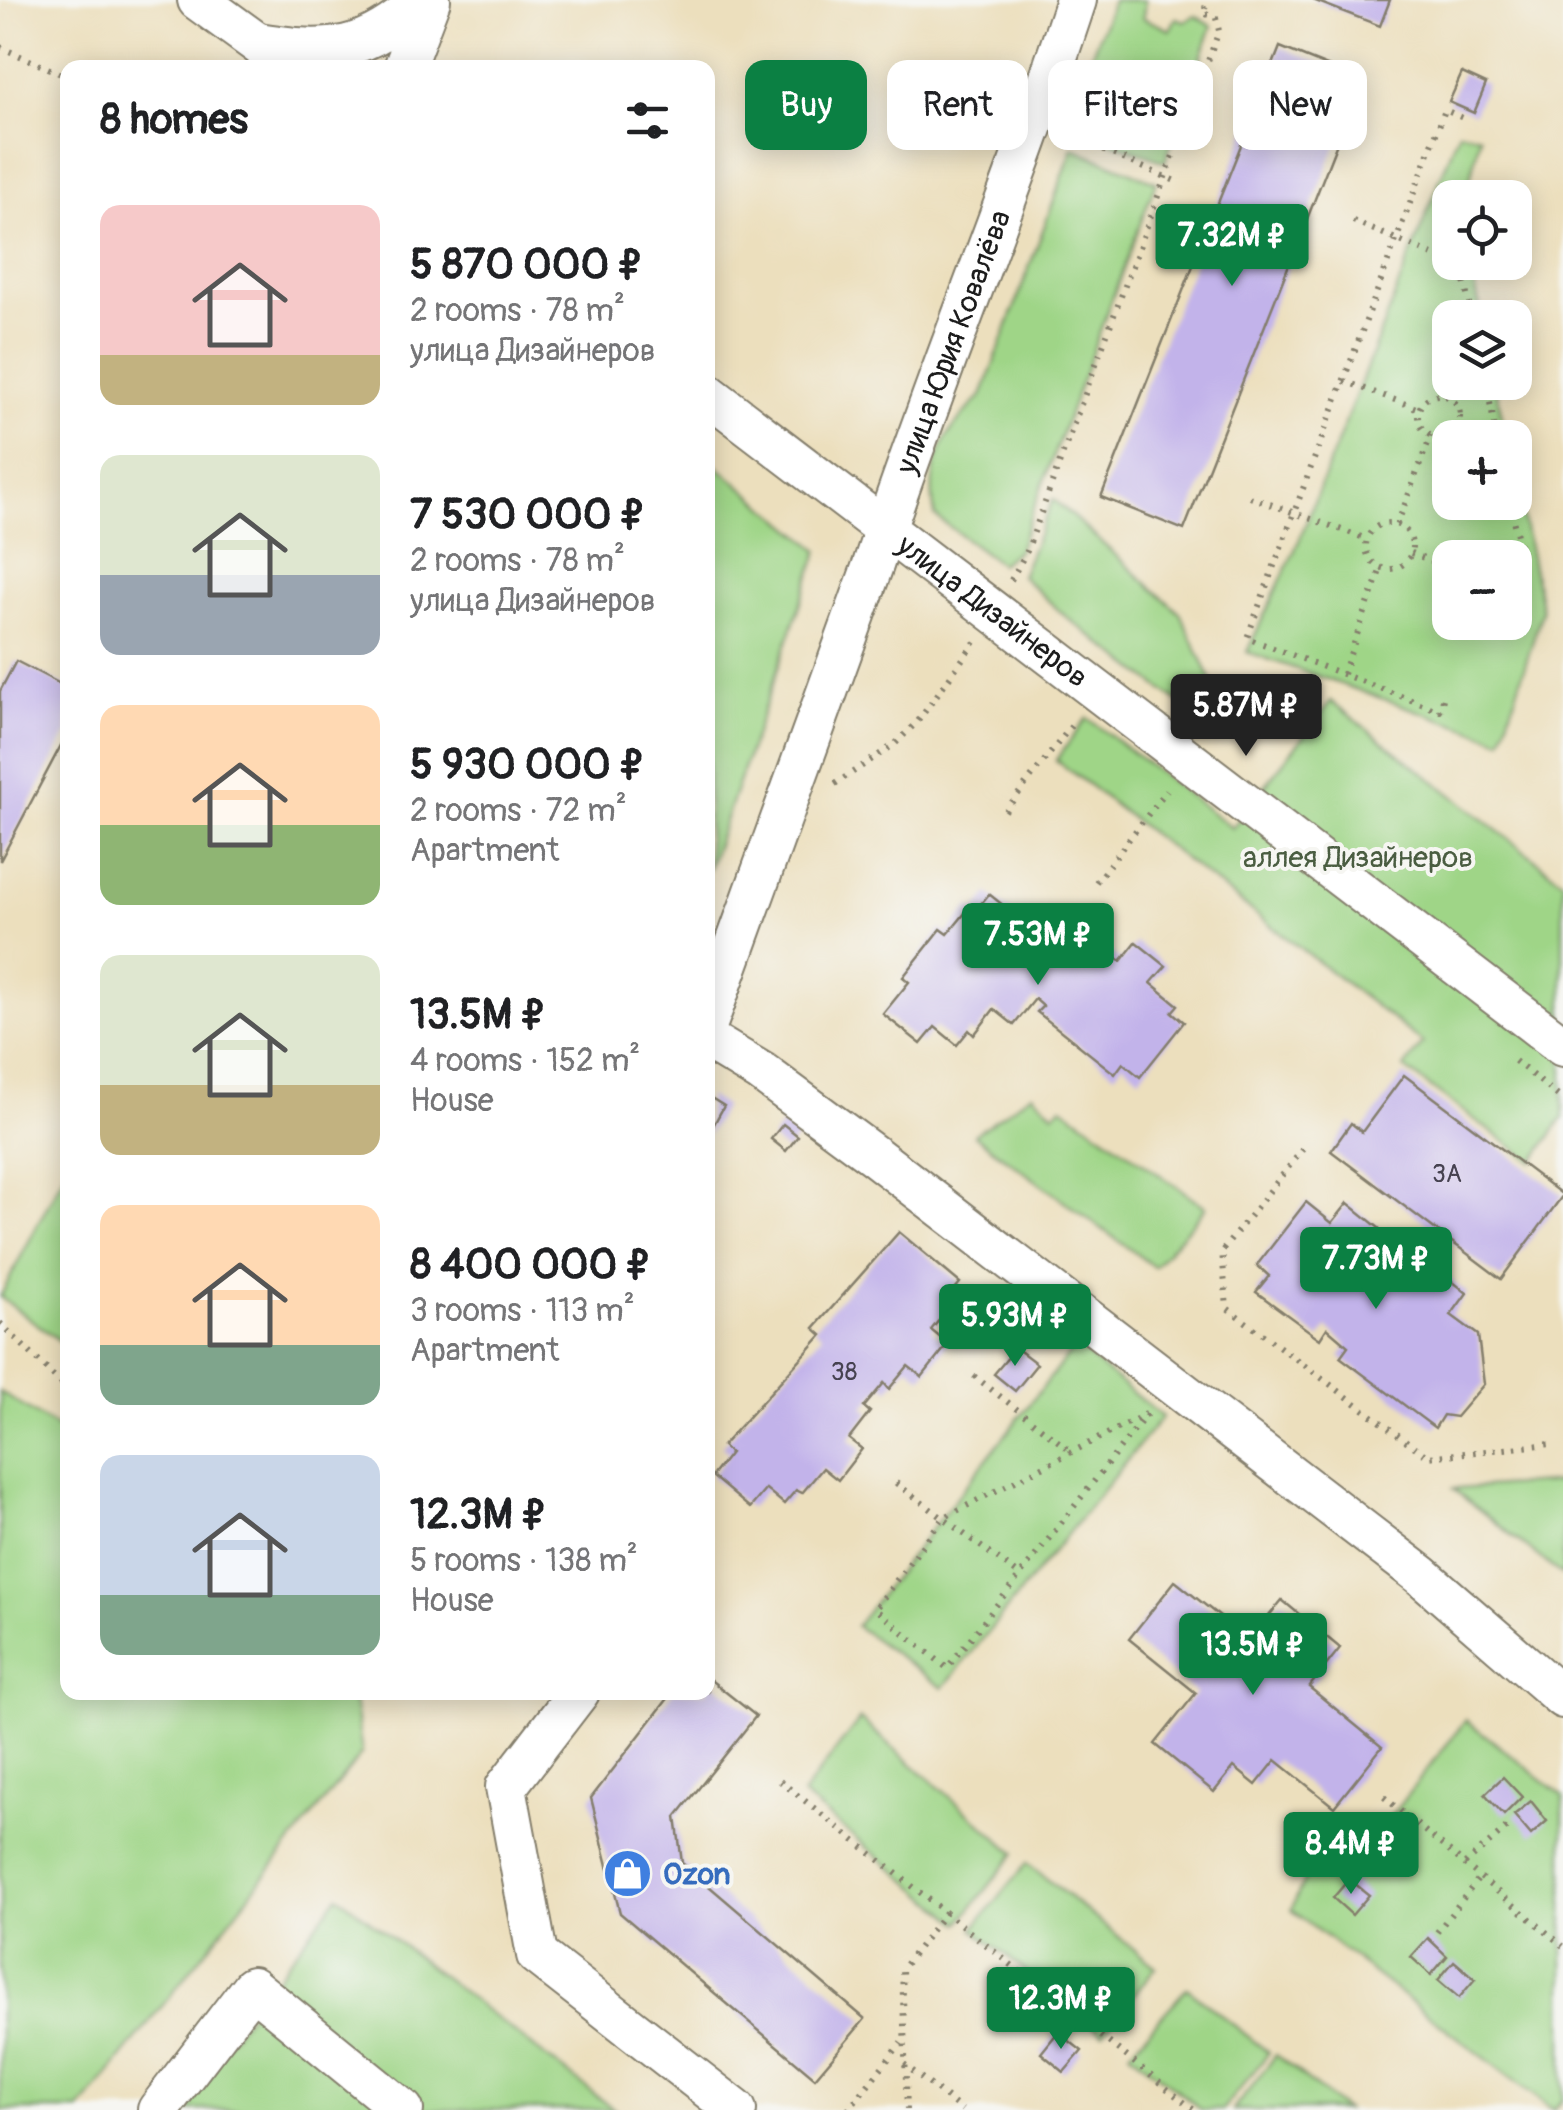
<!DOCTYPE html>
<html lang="en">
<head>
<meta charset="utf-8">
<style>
  :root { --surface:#fff; --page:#f6f6f6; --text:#202124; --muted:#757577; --accent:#0b8043 }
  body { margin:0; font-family:Pangolin,sans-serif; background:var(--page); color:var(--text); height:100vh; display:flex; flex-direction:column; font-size:38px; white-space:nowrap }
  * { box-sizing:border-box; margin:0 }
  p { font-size:32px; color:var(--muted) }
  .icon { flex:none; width:55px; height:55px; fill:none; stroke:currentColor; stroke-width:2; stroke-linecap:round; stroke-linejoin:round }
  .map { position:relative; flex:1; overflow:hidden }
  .details { position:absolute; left:60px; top:60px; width:655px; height:1640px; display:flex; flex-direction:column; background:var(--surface); border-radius:20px; box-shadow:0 5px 25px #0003 }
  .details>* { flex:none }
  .top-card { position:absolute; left:745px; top:60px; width:668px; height:90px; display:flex; gap:20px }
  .tools { position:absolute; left:1432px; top:180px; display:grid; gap:20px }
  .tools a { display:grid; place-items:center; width:100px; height:100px; border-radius:20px; background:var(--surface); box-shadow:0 5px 25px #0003; font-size:50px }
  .price { position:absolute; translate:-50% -85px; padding:0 22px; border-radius:10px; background:var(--accent); color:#fff; font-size:32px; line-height:65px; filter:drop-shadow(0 2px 5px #0008) }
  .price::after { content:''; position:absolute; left:50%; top:60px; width:30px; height:22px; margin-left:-15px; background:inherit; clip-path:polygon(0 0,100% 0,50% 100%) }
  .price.selected { background:#222; color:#fff }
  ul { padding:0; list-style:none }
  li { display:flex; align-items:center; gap:30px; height:250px; padding:0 40px }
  li span { display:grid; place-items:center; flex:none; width:280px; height:200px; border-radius:20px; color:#555 }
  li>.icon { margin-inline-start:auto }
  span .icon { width:120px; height:120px; fill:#fffc; stroke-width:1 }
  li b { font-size:42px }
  h2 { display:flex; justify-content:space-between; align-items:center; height:120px; padding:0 40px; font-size:42px }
  .chip { padding:0 35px; border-radius:20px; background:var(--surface); box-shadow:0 5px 25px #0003; font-size:35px; line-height:90px }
  .chip.selected { background:var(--accent); color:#fff }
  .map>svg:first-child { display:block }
  .green { fill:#9fd587; stroke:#5e7852; stroke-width:2.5; fill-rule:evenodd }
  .building { fill:#c2b3ea }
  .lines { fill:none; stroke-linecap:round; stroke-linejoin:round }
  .minor-casing { stroke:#847e6c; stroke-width:44 }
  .path { stroke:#847e6c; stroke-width:6; stroke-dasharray:2.5 8; stroke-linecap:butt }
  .minor { stroke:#fff; stroke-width:40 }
  .labels { text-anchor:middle; stroke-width:8; stroke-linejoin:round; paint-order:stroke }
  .number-label { font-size:25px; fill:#464250 }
  .street-label { font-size:30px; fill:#1c1c1c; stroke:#f6f6f2 }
  .park-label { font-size:30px; fill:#4a5d41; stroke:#f6f6f2 }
  .shop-label { font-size:30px; font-weight:bold; fill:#366cbe; stroke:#f6f6f2; text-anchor:start }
</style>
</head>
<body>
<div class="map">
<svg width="1563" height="2110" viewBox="0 0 1563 2110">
  <rect width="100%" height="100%" fill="#f6f6f2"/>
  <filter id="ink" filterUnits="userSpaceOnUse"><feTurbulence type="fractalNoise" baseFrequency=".01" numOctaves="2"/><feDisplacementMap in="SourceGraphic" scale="20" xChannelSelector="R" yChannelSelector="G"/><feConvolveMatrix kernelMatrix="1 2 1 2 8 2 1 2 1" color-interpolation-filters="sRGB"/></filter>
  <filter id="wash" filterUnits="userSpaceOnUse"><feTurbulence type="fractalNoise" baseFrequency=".0048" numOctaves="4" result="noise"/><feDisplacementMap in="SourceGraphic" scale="40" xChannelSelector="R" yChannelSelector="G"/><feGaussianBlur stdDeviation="2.25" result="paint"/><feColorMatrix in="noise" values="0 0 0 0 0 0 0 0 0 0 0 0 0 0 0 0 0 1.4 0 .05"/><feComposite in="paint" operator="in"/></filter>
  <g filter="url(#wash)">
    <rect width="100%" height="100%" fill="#ecdfbd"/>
    <!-- green -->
    <g class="green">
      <polygon points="1113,0 1145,0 1143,18 1170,30 1176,18 1185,21 1196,16 1212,26 1165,162 1064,124"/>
      <path d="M 1459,131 L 1480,136 L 1466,197 L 1450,198 L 1450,262 L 1470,263 L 1482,317 L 1450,318 L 1450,382 L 1495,383 L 1506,437 L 1450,438 L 1450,502 L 1515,502 L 1515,480 L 1542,611 L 1502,740 L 1247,652 L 1299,541 ZM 1450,558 L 1515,558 L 1515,622 L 1450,622 Z"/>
      <path d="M 1073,148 L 1156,182 L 1018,550 L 1000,564 L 935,516 C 925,463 944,432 982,396 Z"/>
      <polygon points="708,459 819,550 708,870"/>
      <polygon points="1053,499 1180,613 1230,720 1219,733 1065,616 1021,576"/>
      <polygon points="1331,701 1563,881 1563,1118 1533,1162 1404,1068 1423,1043 1056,760 1087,718 1232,828"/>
      <polygon points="1032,1093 1054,1113 1062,1106 1206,1207 1154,1267 974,1135"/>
      <polygon points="67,1168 67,1346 0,1297"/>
      <polygon points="1075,1346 1162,1417 943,1688 856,1626"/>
      <polygon points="0,1392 67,1434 68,1692 353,1693 362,1753 80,2110 0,2110"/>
      <polygon points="1563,1482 1563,1576 1453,1489"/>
      <polygon points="860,1719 1015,1853 960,1923 802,1795"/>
      <polygon points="1466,1720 1563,1796 1563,2100 1553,2110 1291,1910 1312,1863 1369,1844"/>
      <polygon points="1027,1863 1156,1967 1103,2033 973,1929"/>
      <polygon points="338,1896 615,2110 176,2110"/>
      <polygon points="1187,1988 1269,2053 1222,2110 1202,2110 1130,2052"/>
      <polygon points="1276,2055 1345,2110 1233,2110"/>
    </g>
    <g id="blocks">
      <!-- building -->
      <g class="building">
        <polygon points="1313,0 1390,0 1380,26"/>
        <polygon points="1280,47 1362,80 1184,530 1101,497"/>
        <polygon points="1462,73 1486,84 1474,113 1449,102"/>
        <polygon points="16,661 68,688 68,732 0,861 0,691"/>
        <polygon points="989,894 1019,918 1026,910 1053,933 1049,938 1061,948 1072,934 1082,941 1087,934 1121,961 1136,942 1166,966 1151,983 1178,1005 1172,1012 1184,1022 1140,1077 1123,1063 1115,1074 1037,1012 1043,1006 1035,999 1014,1025 994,1009 974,1035 969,1030 957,1045 935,1027 921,1044 883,1014 909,982 903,977 941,929 948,934 970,907 975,911"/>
        <polygon points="1404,1075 1563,1195 1501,1279 1331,1151 1351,1123 1362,1132"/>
        <polygon points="708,1096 724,1106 708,1135"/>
        <polygon points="783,1124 798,1136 786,1151 771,1139"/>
        <polygon points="1306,1202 1332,1223 1348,1203 1379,1228 1367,1249 1418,1288 1433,1266 1467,1293 1451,1315 1478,1335 1484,1384 1456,1417 1443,1415 1435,1428 1340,1357 1348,1346 1327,1328 1320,1339 1256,1292 1269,1276 1257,1265"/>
        <polygon points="899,1232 960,1283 947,1298 953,1303 931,1330 948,1344 922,1377 908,1366 889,1389 884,1383 864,1407 870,1412 849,1439 862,1449 838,1480 823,1468 802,1493 796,1490 784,1504 766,1489 750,1508 712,1476 730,1453 722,1446 822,1335 814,1328"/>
        <polygon points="1016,1348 1037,1364 1015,1391 994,1374"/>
        <polygon points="1175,1581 1249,1640 1282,1600 1340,1648 1309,1687 1382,1747 1334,1807 1276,1760 1256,1785 1234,1767 1214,1792 1155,1744 1196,1693 1129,1639"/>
        <polygon points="708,1678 756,1716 676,1817 682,1863 865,2019 815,2078 620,1913 591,1798 673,1692 708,1692"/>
        <polygon points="1503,1777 1522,1797 1504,1815 1485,1794"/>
        <polygon points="1531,1801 1547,1821 1531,1835 1514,1815"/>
        <polygon points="1349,1879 1369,1895 1352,1915 1333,1898"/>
        <polygon points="1428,1938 1447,1956 1431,1975 1411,1957"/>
        <polygon points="1454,1961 1475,1979 1459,1998 1438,1980"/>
        <polygon points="1058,2032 1082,2051 1064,2072 1041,2053"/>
      </g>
    </g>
  </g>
  <g filter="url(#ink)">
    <use href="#blocks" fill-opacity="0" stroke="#847e6c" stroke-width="2.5"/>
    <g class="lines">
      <defs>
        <g id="minor">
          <polyline points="198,0 279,59"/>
          <path d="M 258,43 C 330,55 368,51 422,0"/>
          <polyline points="404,68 430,0"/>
          <path id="s1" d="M 708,394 L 1563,1046"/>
          <path id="s2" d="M 708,1021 L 873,565 C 936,375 1014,190 1076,0"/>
          <polyline points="708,1040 761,1072 876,1157 1421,1575 1563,1698"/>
          <polyline points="579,1692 506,1787 537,1955 736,2110"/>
          <polyline points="158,2110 252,1987 403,2110"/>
        </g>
      </defs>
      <!-- minor casing -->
      <use href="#minor" class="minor-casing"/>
      <!-- path -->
      <g class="path">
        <polyline points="0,47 68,77"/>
        <polyline points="1065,134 1180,183"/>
        <polyline points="1353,221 1450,262"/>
        <polyline points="1460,262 1472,318"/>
        <polyline points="1344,381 1419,409"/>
        <polyline points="1486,382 1497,438"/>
        <circle cx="1439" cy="416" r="21"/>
        <polyline points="1445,396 1451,382"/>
        <polyline points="1458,426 1493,438"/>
        <polyline points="1250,497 1367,539"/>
        <polyline points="1508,502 1523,557 1515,576"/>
        <circle cx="1389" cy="546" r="23"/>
        <polyline points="1397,525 1431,435"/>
        <polyline points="1411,553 1450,568"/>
        <polyline points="1011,580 1027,551 1219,31 1216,18 1203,13 1208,0"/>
        <polyline points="1515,606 1533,613"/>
        <polyline points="1343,674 1381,568"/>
        <polyline points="1443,699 1440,711 1247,638 1445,110 1468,120"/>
        <polyline points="835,784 895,744 918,721 975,642"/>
        <polyline points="1005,811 1076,720"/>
        <polyline points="1096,882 1167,790"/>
        <polyline points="1515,1061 1563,1100"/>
        <polyline points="1303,1149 1222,1251 1227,1308 1428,1457 1551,1444"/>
        <polyline points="0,1323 68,1390"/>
        <polyline points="974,1376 1072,1452"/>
        <polyline points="1147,1414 947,1668 875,1609 943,1518 1150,1412"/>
        <polyline points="896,1483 1019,1575"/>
        <polyline points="780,1781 1194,2110"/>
        <polyline points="1384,1797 1563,1946"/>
        <polyline points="1465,1864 1512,1823"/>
        <polyline points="1437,1932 1480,1877"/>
        <polyline points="904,2064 962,2110"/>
        <polyline points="848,2110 901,2043"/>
        <polyline points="907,2110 902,1969 945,1912"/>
      </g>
      <!-- minor -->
      <use href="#minor" class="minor"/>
    </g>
  </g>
  <!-- icons -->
  <defs>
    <symbol id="shop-disc" viewBox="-11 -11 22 22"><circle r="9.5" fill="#3f7fe0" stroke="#f6f6f2"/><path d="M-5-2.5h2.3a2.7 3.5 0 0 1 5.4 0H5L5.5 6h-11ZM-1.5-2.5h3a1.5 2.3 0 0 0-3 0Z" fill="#fff"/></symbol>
  </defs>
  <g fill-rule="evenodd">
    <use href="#shop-disc" x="600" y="1846" width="55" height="55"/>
  </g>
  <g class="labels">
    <!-- number labels -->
    <g class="number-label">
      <text x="1447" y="1182">3А</text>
      <text x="844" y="1380">38</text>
    </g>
    <!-- street labels -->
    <g class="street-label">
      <text dy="10" stroke="none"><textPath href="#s2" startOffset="722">улица Юрия Ковалёва</textPath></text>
      <text dy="10" stroke="none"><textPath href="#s1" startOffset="358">улица Дизайнеров</textPath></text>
    </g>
    <!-- park labels -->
    <g class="park-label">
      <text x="1358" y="867">аллея Дизайнеров</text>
    </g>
    <!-- shop labels -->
    <g class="shop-label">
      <text x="663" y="1884">Ozon</text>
    </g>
  </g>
</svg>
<div class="tools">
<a><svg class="icon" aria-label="locate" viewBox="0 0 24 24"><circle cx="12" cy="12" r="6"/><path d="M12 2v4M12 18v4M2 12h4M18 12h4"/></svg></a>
<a><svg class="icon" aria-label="layers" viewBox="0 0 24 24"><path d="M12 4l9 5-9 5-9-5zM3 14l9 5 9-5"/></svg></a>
<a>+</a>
<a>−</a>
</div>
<b class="price" style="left:1232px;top:289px">7.32M ₽</b>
<b class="price selected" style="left:1246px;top:759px">5.87M ₽</b>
<b class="price" style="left:1038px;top:988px">7.53M ₽</b>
<b class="price" style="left:1376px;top:1312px">7.73M ₽</b>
<b class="price" style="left:1015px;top:1369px">5.93M ₽</b>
<b class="price" style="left:1253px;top:1698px">13.5M ₽</b>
<b class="price" style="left:1351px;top:1897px">8.4M ₽</b>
<b class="price" style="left:1061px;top:2052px">12.3M ₽</b>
<div class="top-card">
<a class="chip selected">Buy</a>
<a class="chip">Rent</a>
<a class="chip">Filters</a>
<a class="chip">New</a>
</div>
<section class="details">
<h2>8 homes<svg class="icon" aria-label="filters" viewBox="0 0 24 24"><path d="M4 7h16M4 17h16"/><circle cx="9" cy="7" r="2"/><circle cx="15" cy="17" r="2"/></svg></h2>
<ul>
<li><span style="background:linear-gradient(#f6c9c9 75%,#c2b280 0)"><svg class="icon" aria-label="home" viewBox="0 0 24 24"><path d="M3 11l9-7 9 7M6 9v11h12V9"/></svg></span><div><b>5 870 000 ₽</b><p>2 rooms · 78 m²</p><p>улица Дизайнеров</p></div></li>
<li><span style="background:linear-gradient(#dfe7d0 60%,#9aa5b1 0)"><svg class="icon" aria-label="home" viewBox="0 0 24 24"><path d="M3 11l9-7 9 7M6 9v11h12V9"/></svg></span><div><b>7 530 000 ₽</b><p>2 rooms · 78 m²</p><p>улица Дизайнеров</p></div></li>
<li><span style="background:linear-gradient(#ffd9b3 60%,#8fb573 0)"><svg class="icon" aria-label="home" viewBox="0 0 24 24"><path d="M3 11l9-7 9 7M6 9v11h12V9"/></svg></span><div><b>5 930 000 ₽</b><p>2 rooms · 72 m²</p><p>Apartment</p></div></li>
<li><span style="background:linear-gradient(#dfe7d0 65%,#c2b280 0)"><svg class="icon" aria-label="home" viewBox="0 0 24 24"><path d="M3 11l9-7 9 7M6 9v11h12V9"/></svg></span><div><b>13.5M ₽</b><p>4 rooms · 152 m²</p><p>House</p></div></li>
<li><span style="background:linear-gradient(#ffd9b3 70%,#7fa58c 0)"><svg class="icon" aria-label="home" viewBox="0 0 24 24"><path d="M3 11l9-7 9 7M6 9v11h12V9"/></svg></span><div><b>8 400 000 ₽</b><p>3 rooms · 113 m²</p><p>Apartment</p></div></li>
<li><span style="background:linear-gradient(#c9d6e8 70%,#7fa58c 0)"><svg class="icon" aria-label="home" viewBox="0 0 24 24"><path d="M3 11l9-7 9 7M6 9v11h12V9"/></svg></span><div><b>12.3M ₽</b><p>5 rooms · 138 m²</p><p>House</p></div></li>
</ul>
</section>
</div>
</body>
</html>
